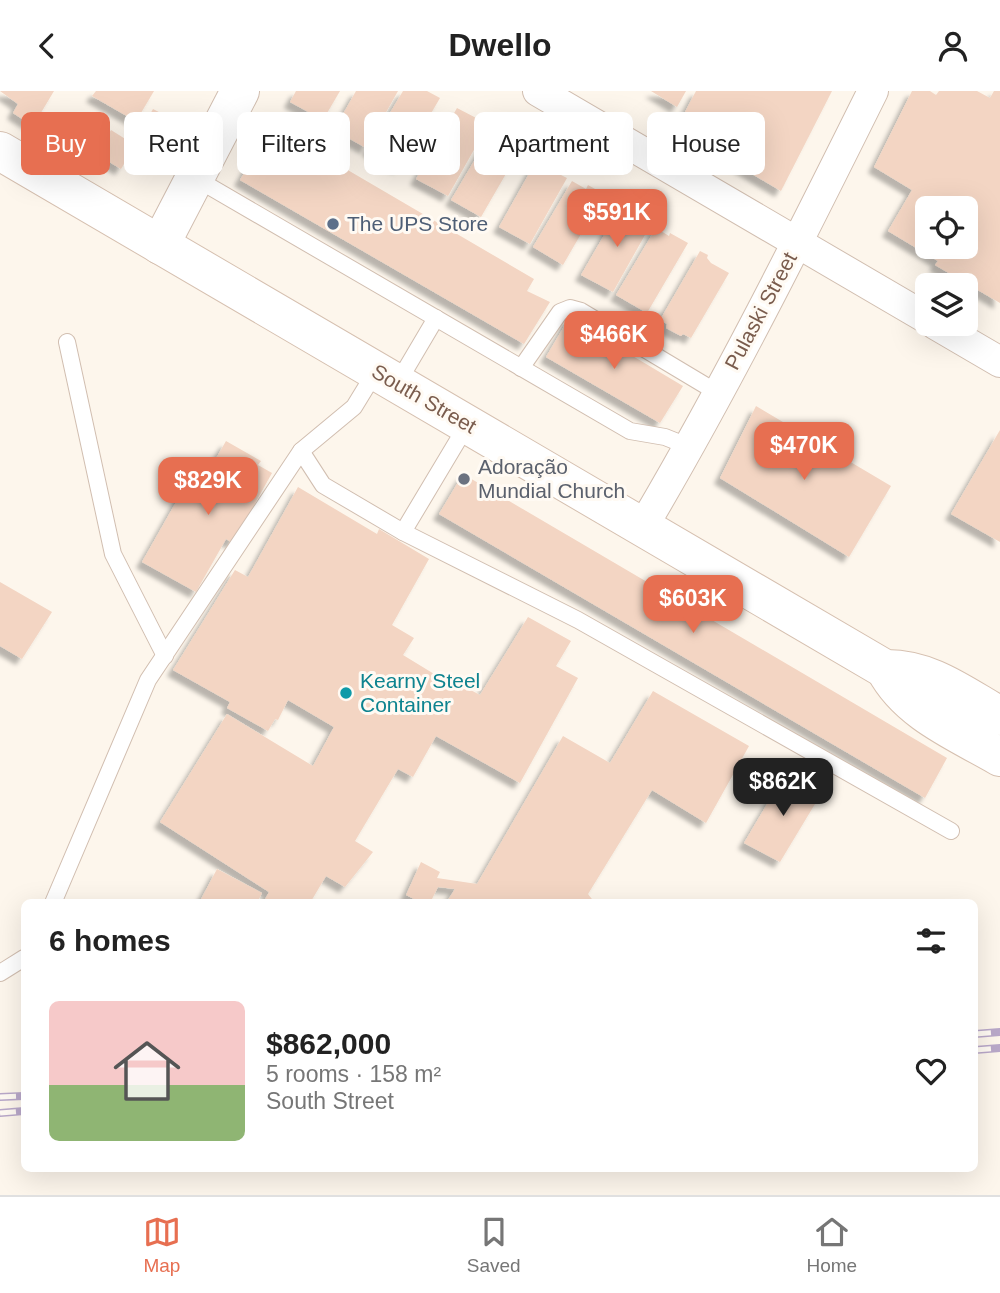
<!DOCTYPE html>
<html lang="en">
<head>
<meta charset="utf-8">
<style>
  :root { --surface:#fff; --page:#f2f2f2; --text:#222; --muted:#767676; --line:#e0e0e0; --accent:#e76f51 }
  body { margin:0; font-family:Helvetica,sans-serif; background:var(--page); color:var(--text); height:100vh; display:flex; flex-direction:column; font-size:26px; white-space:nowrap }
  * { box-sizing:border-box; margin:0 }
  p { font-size:23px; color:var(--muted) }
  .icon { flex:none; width:38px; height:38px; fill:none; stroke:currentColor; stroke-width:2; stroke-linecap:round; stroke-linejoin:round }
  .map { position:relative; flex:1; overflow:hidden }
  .side { position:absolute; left:21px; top:808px; width:957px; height:273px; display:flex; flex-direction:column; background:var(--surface); border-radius:10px; box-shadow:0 7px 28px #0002 }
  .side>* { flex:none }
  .hud { position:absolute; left:21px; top:21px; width:959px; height:63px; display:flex; gap:14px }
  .tools { position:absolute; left:915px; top:105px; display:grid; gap:14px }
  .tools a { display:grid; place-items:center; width:63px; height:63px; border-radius:10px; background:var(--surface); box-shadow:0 7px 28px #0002; font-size:35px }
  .price { position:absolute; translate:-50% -60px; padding:0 16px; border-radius:14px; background:var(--accent); color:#fff; font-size:23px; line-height:46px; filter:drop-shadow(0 2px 4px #0008) }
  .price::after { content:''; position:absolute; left:50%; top:42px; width:21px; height:16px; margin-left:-10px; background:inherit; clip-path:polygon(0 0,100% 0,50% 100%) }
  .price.selected { background:#222; color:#fff }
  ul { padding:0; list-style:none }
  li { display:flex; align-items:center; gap:21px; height:175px; padding:0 28px }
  li span { display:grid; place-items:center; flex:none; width:196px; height:140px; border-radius:10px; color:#555 }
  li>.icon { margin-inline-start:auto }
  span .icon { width:84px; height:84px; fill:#fffc; stroke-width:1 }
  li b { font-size:30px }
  h2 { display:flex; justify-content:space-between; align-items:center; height:84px; padding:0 28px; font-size:30px }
  .pill { padding:0 24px; border-radius:10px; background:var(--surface); box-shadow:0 7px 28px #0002; font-size:24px; line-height:63px }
  .pill.selected { background:var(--accent); color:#fff }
  header { display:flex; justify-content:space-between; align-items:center; height:91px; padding:0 28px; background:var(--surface); font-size:32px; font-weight:800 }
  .tab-bar { display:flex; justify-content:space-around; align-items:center; height:98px; border-top:2px solid var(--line); background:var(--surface); font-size:19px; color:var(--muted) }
  .tab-bar a { display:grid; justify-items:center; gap:4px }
  .tab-bar .selected { color:var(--accent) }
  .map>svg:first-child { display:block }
  .building { fill:#f3d5c3; fill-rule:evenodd; filter:url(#shadow) }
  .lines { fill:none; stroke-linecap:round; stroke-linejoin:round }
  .service-casing { stroke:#d1beb0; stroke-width:18 }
  .minor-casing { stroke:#d1beb0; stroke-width:32 }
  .tertiary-casing { stroke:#d1beb0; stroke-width:40 }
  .secondary-casing { stroke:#d6c0b0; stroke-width:40 }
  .service { stroke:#fff; stroke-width:16 }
  .minor { stroke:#fff; stroke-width:30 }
  .tertiary { stroke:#fff; stroke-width:38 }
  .secondary { stroke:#fff; stroke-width:38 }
  .rail-casing { stroke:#b9a8c9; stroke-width:8 }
  .rail { stroke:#fffaf3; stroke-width:5; stroke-dasharray:16; stroke-linecap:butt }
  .service-dot { fill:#5c6f8a; stroke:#fffaf3; stroke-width:2.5 }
  .worship-dot { fill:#6b7280; stroke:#fffaf3; stroke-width:2.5 }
  .culture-dot { fill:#0f9aa8; stroke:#fffaf3; stroke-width:2.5 }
  .labels { text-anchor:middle; stroke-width:6; stroke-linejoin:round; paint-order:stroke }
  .service-label { font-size:21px; fill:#4e5e75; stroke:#fffaf3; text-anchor:start }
  .street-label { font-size:21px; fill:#7a5c4d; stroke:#fffaf3 }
  .worship-label { font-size:21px; fill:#5b616d; stroke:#fffaf3; text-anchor:start }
  .culture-label { font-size:21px; fill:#0d838f; stroke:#fffaf3; text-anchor:start }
</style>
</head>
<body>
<header><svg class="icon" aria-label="back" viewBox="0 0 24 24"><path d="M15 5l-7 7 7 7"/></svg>Dwello<svg class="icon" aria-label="person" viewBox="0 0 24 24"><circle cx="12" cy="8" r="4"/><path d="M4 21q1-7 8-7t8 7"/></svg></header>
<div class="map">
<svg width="1000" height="1104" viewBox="0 0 1000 1104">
  <defs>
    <filter id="shadow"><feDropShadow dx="-6" dy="6" stdDeviation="2" flood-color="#0004"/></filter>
  </defs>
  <rect width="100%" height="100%" fill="#fdf6ec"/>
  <!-- building -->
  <g class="building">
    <polygon points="0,0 54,0 33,35 13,22 18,13"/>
    <polygon points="96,0 154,0 138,27 132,28 92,5"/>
    <polygon points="296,0 340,0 323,29 290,11"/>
    <polygon points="356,0 398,0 366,57 334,39"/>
    <polygon points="403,0 427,0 440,7 399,77 368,59"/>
    <polygon points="651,0 686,0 677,16"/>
    <polygon points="696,0 832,0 781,100 676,38"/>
    <path d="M 912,0 L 930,0 L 936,4 L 939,0 L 977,0 L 990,7 L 994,0 L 1000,0 L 1000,212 L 935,174 L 938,170 L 888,140 L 912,99 L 874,76 ZM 928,117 L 966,117 L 966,156 L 928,156 Z"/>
    <polygon points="457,17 480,29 477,34 485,39 448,105 416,88"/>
    <polygon points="153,18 178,31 162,58 138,44"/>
    <polygon points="111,39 135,54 121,78 96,63"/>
    <polygon points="499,42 522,55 481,126 451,109 490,43 497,47"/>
    <polygon points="265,46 286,59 293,47 534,188 527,200 550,211 524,253 240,89"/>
    <polygon points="539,65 562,78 559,83 567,87 530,153 499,136"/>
    <polygon points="572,90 586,98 588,94 604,103 563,174 533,156"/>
    <polygon points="622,113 646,127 643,132 650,135 613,201 581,184"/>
    <polygon points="656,137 669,145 670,142 688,152 647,222 616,204"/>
    <polygon points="700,160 708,164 707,167 711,172 729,182 691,247 683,243 681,245 666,237 667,233 660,229"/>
    <polygon points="569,227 683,295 660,332 546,266"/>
    <polygon points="756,315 891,395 849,466 720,387"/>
    <polygon points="1000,339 1000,451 951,423"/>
    <polygon points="226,350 261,370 258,374 272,382 233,452 226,448 196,501 142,471 188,390 199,397"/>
    <polygon points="463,383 947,667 925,707 439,423"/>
    <polygon points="298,396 377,443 379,438 429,468 392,534 414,547 403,564 462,600 465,596 480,604 528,526 571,550 556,575 578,587 520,692 436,645 413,686 398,678 355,750 373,761 345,796 326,785 310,812 263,812 269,801 160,731 227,623 313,675 334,636 288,609 278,629 275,628 268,640 227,617 230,611 173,579 235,479 248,486"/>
    <polygon points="0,491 52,521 22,568 0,555"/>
    <polygon points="653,600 749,655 706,732 652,699 588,803 595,812 446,812 455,798 438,796 430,812 422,812 406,804 421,771 440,781 437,787 477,793 563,645 610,672"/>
    <polygon points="786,681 821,703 780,771 744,752"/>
    <polygon points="217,778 262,802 257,812 199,812"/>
  </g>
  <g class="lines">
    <defs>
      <g id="service">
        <polyline points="195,87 630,340 665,346 690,356"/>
        <polyline points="67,251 113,463 165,565"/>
        <polyline points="521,277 560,221 570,217 581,220 718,302"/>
        <polyline points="397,293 436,227"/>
        <polyline points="467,334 403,441 578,529 951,740"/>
        <polyline points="301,360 323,394 403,441"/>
        <polyline points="53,812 148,589 301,360 354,316 376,280"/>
        <polyline points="0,882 24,867"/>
      </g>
      <g id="minor">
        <polyline points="538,0 928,228"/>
        <polyline points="935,233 1000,271"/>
        <path d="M 642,437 C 726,295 800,147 873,0"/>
      </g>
      <polyline id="tertiary" points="160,154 240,0"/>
      <g id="secondary">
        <path d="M 0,60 L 885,578 C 929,577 963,604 1000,625"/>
        <path d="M 885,578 C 908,622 959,642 1000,666"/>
      </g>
    </defs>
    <!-- service casing -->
    <use href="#service" class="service-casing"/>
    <!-- minor casing -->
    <use href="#minor" class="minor-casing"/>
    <!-- tertiary casing -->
    <use href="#tertiary" class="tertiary-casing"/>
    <!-- secondary casing -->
    <use href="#secondary" class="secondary-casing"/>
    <!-- service -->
    <use href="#service" class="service"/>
    <!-- minor -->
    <use href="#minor" class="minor"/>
    <!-- tertiary -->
    <use href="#tertiary" class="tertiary"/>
    <!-- secondary -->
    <use href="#secondary" class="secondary"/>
    <defs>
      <g id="rail">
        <polyline points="975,943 1000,941"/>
        <polyline points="975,959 1000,957"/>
        <polyline points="0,1006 24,1005"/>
        <polyline points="0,1022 24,1020"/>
      </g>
    </defs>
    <!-- rail casing -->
    <use href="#rail" class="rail-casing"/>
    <!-- rail -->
    <use href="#rail" class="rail"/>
  </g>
  <!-- markers -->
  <circle class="service-dot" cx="333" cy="133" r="7"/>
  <circle class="worship-dot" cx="464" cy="388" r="7"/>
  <circle class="culture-dot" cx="346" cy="602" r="7"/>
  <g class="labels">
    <!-- service labels -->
    <g class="service-label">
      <text x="347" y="140">The UPS Store</text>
    </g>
    <!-- street labels -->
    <g class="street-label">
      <text transform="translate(761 220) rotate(-62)" y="7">Pulaski Street</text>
      <text transform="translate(424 308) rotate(30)" y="7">South Street</text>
    </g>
    <!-- worship labels -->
    <g class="worship-label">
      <text x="478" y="383">Adoração<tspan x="478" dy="24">Mundial Church</tspan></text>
    </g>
    <!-- culture labels -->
    <g class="culture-label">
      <text x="360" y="597">Kearny Steel<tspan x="360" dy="24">Container</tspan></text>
    </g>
  </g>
</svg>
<div class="tools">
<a><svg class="icon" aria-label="locate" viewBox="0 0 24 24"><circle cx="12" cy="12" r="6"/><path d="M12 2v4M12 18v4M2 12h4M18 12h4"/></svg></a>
<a><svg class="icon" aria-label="layers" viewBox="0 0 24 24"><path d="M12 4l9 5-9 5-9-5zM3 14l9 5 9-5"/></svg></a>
</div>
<b class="price" style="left:617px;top:158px">$591K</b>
<b class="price" style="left:614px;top:280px">$466K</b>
<b class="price" style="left:804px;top:391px">$470K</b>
<b class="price" style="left:208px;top:426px">$829K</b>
<b class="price" style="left:693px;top:544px">$603K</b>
<b class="price selected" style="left:783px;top:727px">$862K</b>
<div class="hud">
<a class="pill selected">Buy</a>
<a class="pill">Rent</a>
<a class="pill">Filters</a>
<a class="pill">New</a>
<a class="pill">Apartment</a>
<a class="pill">House</a>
</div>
<section class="side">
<h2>6 homes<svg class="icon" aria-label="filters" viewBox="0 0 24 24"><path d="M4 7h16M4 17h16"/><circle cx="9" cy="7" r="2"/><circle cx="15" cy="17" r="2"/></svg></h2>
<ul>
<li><span style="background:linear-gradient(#f6c9c9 60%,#8fb573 0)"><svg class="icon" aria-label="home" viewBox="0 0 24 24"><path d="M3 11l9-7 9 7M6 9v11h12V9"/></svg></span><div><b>$862,000</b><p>5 rooms · 158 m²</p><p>South Street</p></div><svg class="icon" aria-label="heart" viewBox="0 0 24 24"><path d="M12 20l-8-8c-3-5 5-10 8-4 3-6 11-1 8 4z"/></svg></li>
</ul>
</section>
</div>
<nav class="tab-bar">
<a class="selected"><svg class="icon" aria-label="map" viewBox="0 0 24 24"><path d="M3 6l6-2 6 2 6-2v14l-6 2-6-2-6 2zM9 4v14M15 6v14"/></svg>Map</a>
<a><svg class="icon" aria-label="saved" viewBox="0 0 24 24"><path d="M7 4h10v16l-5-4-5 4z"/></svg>Saved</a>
<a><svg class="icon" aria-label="home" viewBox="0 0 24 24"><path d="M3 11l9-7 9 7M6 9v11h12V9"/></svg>Home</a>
</nav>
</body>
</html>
